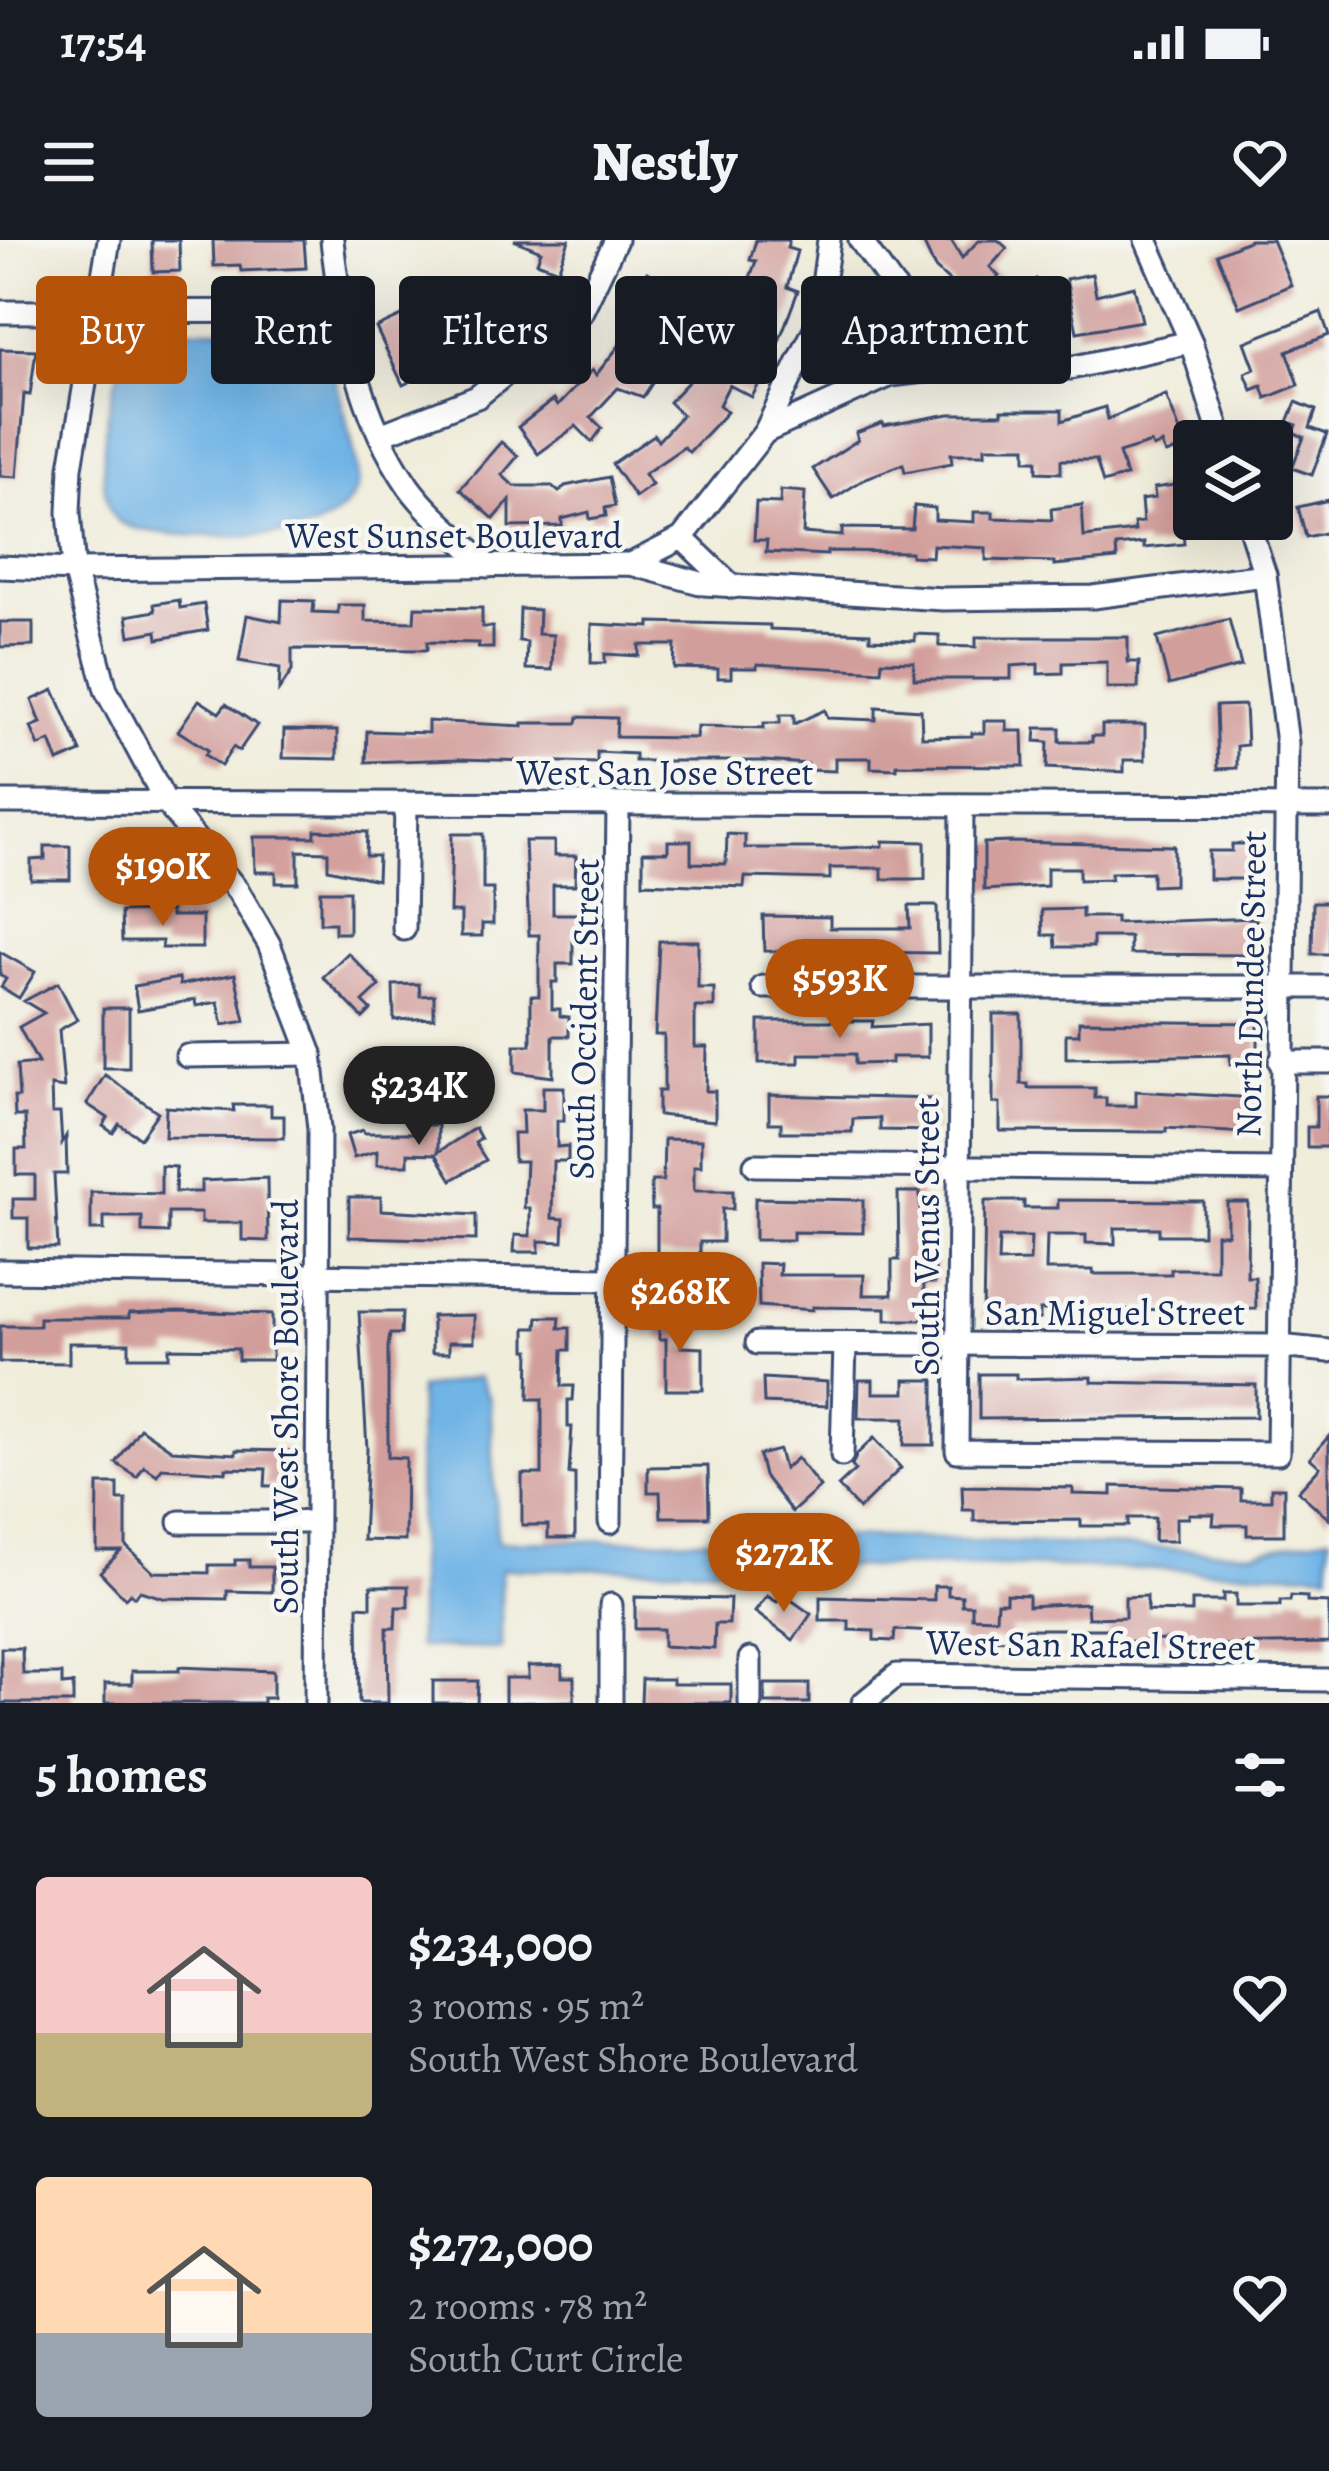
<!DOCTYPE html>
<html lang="en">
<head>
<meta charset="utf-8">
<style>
  :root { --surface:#171b24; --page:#20242c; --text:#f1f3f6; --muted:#9ea1a6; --accent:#b45309 }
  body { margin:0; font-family:Alegreya,serif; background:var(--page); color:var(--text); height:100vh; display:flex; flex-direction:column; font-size:45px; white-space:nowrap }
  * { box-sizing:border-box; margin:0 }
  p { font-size:39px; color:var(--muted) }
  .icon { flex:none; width:66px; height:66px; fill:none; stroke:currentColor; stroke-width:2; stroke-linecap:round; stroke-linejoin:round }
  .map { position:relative; height:1463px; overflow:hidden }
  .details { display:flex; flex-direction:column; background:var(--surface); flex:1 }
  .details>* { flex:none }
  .hud { position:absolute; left:36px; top:36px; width:1257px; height:108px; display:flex; gap:24px }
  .buttons { position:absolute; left:1173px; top:180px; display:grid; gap:24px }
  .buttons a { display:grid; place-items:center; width:120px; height:120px; border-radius:12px; background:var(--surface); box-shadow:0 12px 48px #0002; font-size:60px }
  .price { position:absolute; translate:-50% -102px; padding:0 27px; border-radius:42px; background:var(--accent); color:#fff; font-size:39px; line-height:78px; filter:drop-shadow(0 3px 6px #0008) }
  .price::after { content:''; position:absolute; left:50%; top:72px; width:36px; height:27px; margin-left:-18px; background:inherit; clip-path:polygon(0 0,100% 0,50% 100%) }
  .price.on { background:#222; color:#fff }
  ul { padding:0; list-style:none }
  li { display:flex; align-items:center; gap:36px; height:300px; padding:0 36px }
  li span { display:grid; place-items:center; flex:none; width:336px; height:240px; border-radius:12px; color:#555 }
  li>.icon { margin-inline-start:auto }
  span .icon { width:144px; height:144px; fill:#fffc; stroke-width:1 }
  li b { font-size:51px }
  h2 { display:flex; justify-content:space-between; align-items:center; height:144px; padding:0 36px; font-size:51px }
  .pill { padding:0 42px; border-radius:12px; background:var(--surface); box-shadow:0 12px 48px #0002; font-size:42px; line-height:108px }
  .pill.on { background:var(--accent); color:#fff }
  .status { display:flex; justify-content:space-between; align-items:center; height:84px; padding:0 60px; background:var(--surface); direction:ltr }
  .status svg { height:33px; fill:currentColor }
  header { display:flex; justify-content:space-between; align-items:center; height:156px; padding:0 36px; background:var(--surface); font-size:54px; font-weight:800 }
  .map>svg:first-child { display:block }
  .water { fill:#70b4e6; stroke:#4672a2; stroke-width:3 }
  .building { fill:#d29e9b; fill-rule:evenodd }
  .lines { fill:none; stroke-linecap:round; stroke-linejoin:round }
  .minor-casing { stroke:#3b4c71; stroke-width:27 }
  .minor { stroke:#fff; stroke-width:21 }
  .labels { text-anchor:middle; stroke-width:9; stroke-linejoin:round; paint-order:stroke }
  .street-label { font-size:36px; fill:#1b2f5e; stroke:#f6f6f2 }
</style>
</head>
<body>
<div class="status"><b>17:54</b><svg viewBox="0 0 49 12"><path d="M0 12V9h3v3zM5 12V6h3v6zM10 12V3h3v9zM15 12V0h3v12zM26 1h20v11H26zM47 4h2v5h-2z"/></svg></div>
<header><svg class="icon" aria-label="menu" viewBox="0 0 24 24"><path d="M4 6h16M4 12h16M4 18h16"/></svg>Nestly<svg class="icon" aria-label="heart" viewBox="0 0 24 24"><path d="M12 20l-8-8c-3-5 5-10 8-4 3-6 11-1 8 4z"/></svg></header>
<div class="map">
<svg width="1329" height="1463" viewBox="0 0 1329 1463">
  <rect width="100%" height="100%" fill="#f6f6f2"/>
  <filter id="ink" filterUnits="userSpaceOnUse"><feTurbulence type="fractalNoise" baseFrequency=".00833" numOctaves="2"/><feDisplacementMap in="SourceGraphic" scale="24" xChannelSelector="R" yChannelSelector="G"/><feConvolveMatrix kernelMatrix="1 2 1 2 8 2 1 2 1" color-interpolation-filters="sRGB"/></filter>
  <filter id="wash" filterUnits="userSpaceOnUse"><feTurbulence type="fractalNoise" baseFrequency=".004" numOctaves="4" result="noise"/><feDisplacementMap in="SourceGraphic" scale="48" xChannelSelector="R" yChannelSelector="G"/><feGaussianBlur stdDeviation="2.7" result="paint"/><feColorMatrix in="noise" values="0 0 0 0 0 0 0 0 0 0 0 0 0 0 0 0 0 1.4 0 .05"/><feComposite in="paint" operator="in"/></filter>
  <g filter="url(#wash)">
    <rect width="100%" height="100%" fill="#f0eddb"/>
    <!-- water -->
    <g class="water">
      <path d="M 268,89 L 322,95 C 330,125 362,221 357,246 C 352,268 324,286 303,291 C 273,298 134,301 115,278 C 91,249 107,118 142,99 C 169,85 236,90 268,89 Z"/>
      <polygon points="478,1137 490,1160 497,1302 884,1297 1253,1312 1329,1296 1329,1333 1015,1326 501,1329 501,1409 418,1407 419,1149"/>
    </g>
    <g id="blocks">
      <!-- building -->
      <g class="building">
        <polygon points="152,0 179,0 180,31 153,32"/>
        <polygon points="213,0 304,0 306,28 241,31 240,25 214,26"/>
        <polygon points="514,0 569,0 558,30 537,22 541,11"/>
        <polygon points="756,0 789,0 787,8 797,11 787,47 798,51 773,117 752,157 729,145 719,165 727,172 689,212 684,207 644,234 652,245 635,257 612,224 654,195 658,201 682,175 669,162 688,142 706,107 711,109 727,70 737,74 756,21 750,20"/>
        <polygon points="922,0 951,0 962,18 979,0 998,0 1007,8 990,27 999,36 980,56 975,56 963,45 959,50 935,28"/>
        <polygon points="1250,0 1272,0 1291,45 1239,67 1217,14"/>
        <polygon points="647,32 686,53 679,66 699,76 690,92 671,81 653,117 664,125 643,157 618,148 591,177 602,188 592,202 576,186 538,214 518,187 553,160 557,166 592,130 596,135 626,97 647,57 637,51"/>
        <polygon points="1092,34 1096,55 1134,46 1142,81 1077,92 1066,39"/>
        <polygon points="1036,39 1054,70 1030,89 1024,78 1005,82 995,64"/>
        <polygon points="521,43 534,56 491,100 461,71 487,45 497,54 506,45 512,52"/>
        <polygon points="430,63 441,87 430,92 446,124 403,145 376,88"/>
        <polygon points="1321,72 1329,95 1287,111 1299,145 1266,158 1262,146 1252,150 1245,133 1255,129 1245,102"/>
        <polygon points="0,109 36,110 30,155 24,154 17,237 0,236"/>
        <polygon points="1166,155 1186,207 1166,214 1162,204 1153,208 1151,203 1119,213 1126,236 1103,243 1096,220 1061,220 1061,233 1037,232 1037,220 1026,220 1026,207 985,207 985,214 951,214 952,223 905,232 903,224 866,238 833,259 813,229 858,200 856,193 883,183 884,186 949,174 1002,174 1002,170 1062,170 1062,181 1105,167 1108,179"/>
        <polygon points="1296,162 1316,170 1310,188 1327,194 1312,235 1292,228 1304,197 1294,193 1297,185 1288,182"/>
        <polygon points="501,202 518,216 502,235 514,246 552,246 559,252 565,246 609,237 615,266 605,268 606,276 590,279 589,272 562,279 562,286 510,287 510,260 494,279 460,249"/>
        <polygon points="1188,243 1193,290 1183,291 1184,304 1144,308 1144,303 1116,306 1117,319 1054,325 1054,322 986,320 986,308 933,305 932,317 911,316 911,312 827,311 827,315 766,312 767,300 754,300 756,262 780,263 781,250 805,252 803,293 842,296 842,288 912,289 914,266 935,268 935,280 974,282 974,272 993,272 993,278 1052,280 1051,269 1082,265 1084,297 1135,291 1134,283 1143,282 1141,260 1155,258 1154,248"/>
        <polygon points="1329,260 1329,292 1306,297 1298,267"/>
        <polygon points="179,360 180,368 204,364 208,390 158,399 157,391 130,396 127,376 155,371 154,364"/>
        <polygon points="282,360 314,361 313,372 338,373 338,365 365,365 365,381 414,382 415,367 482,368 482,387 493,387 493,408 478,408 479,403 427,402 427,410 292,409 292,431 279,450 280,428 239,421 247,375 281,382"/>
        <polygon points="520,369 539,370 538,394 553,395 552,430 526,429 527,402 519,401"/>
        <polygon points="1229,379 1241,426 1169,445 1157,398"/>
        <polygon points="0,382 33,382 33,406 0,407"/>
        <polygon points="650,382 770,385 770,389 870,393 870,399 915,401 915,394 939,395 939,406 976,407 976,397 1128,397 1128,422 1139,422 1138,448 1107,448 1107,422 1063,423 1063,433 1038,434 1038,424 1011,426 1011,439 914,439 914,422 882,421 881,431 757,424 757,428 731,428 731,438 718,438 718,429 674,428 675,405 639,405 639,416 605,414 605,423 591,423 592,384 650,387"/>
        <polygon points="54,450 81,512 58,522 50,501 39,506 31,487 41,483 32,460"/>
        <polygon points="199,460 219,473 226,464 257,485 239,511 233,507 221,526 205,515 208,510 178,491"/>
        <polygon points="1245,465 1247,505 1237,506 1237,528 1218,529 1216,466"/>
        <polygon points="876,467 921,470 922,497 972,496 972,493 984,493 984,481 1007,481 1007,491 1023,491 1024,526 897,525 897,529 871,528 871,518 835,518 835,531 807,530 807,524 764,521 635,521 635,514 597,512 597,523 460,519 366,522 367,491 428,493 428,481 523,486 523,483 577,483 578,477 617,478 616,497 696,498 697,486 764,488 764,483 780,483 780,475 794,475 794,484 825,470 828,478 876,480"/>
        <polygon points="1102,485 1145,485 1145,520 1124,520 1124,532 1047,528 1048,502 1035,501 1036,488 1060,488 1060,502 1092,502 1092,496 1102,496"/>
        <polygon points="284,490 337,491 337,519 283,518"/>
        <polygon points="315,590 367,592 366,616 378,616 377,640 328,629 328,612 298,611 298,643 276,643 276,632 255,632 254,597 315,597"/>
        <polygon points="452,594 483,594 483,649 493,649 493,684 482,684 482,696 461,696 461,672 450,672"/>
        <polygon points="727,594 745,595 745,608 842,608 883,606 883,601 925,602 925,639 882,639 882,628 830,628 830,639 745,637 744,647 643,643 643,612 668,612 668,601 691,601 691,623 726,624"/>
        <polygon points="525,601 554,601 554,616 576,616 575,645 553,645 553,674 578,674 578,695 573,695 573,724 557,724 557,742 552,742 552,769 560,769 560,776 569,777 569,796 553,796 553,837 515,832 515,805 531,805 531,756 539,756 539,695 529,695"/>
        <polygon points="1011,602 1174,606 1174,645 1152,646 1152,632 1111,633 1111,639 1079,640 1079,628 1047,628 1047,646 984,650 984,603"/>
        <polygon points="1232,604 1255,604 1255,639 1209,639 1209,611 1232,611"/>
        <polygon points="45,606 70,606 70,640 31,640 31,620 45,619"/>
        <polygon points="109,616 166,621 163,652 106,647"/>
        <polygon points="320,651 349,651 349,693 335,693 335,683 320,683"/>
        <polygon points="1313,662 1329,662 1329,714 1312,714"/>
        <polygon points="909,666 937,666 938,713 764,711 763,676 830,677 830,688 910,688"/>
        <polygon points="1082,669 1082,677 1116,677 1116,683 1256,678 1255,715 1130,714 1130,697 1093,697 1093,707 1056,707 1055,695 1043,695 1042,670"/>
        <polygon points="171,671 171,676 202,676 202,708 162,708 162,701 122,701 121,672"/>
        <polygon points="659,701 698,701 698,748 714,748 714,767 695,767 695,807 707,807 706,851 715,851 715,881 658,875 658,851 664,851 664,795 655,795"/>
        <polygon points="0,712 35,732 19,758 1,747 6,739 0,735"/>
        <polygon points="348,713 380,746 363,762 371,770 363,778 323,737"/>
        <polygon points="235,734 245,781 223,785 218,762 196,766 195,760 138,770 134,746 179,738 180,745"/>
        <polygon points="58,743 77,780 59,790 64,848 51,846 52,873 60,873 62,903 66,896 67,934 54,934 58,1008 28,1008 28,978 13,978 13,959 35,959 35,935 16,935 16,909 26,909 25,876 15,876 14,857 19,857 17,825 38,823 19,787 44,773 24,761"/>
        <polygon points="419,744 420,756 434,755 434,778 394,780 393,745"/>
        <rect x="103" y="768" width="26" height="60"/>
        <polygon points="993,774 1021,774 1021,844 1028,844 1028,848 1095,848 1095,858 1106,858 1106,866 1136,866 1136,851 1256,858 1256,882 1245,882 1245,893 1166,888 1166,892 1000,891 1000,863 993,863"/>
        <polygon points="759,781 873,781 872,787 928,784 928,817 891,817 891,823 855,824 855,814 799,814 799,823 759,823"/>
        <polygon points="1079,781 1258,783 1258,823 1230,824 1230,815 1066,818 1066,794 1079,794"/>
        <polygon points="105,835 158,872 140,898 119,884 113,893 103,886 108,878 87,864"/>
        <polygon points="543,847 564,847 564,881 557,881 557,907 568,906 568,921 553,921 552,978 564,979 563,1002 539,1001 539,1012 514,1012 515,995 530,996 530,968 524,968 526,921 514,921 513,893 523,893 522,870 543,870"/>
        <polygon points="769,855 935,859 935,891 880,890 880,878 853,879 852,892 781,892 781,883 769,883"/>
        <polygon points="1316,856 1329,856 1327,907 1307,907 1307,887 1316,887"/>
        <polygon points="233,865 271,865 271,876 284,876 284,898 165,897 166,867 234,871"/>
        <polygon points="419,885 438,885 438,912 475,888 481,899 475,903 486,920 452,940 436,914 408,913 408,925 377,925 377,911 354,918 347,895 363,890 364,893 419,893"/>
        <polygon points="664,899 701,900 701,926 694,926 694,951 733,951 733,969 722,969 722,1002 700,1002 700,1015 657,1015 657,969 652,969 651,945 652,941 663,941"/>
        <polygon points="161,926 176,927 175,952 201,952 201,941 267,938 268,1001 242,1000 242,983 201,983 201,973 168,973 168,993 142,992 142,977 104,977 104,990 91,990 91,952 161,954"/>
        <polygon points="898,952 920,952 921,1020 935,1021 935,1043 924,1043 923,1080 886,1080 886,1068 812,1067 812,1070 759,1066 758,1023 780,1024 779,1035 864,1035 863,1055 892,1055 892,1020 899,1020"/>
        <polygon points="349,957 381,957 381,970 476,975 476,1000 349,997"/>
        <polygon points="755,958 863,960 863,993 793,992 793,1000 755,1000"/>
        <path d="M 1058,960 L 1203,961 L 1203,995 L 1159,995 L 1159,988 L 1115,988 L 1115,1004 L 1086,1003 L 1086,995 L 1047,995 L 1046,1030 L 1093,1030 L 1093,1034 L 1171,1034 L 1171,1029 L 1216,1029 L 1216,994 L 1227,994 L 1227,962 L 1248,962 L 1247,1037 L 1255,1037 L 1256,1069 L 1040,1070 L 1040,1079 L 983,1080 L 985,961 L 1024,961 L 1024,968 L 1058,968 ZM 999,997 L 1031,997 L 1030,1021 L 998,1022 Z"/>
        <polygon points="659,1068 681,1068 681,1107 703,1108 703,1150 666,1150 666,1099 659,1099"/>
        <polygon points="177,1071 272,1074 272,1120 238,1120 238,1109 169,1108 169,1117 129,1117 129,1103 69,1103 69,1123 0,1122 0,1086 39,1086 39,1078 129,1078 129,1073"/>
        <polygon points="359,1072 402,1072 401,1094 390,1094 388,1107 388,1217 406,1218 405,1301 363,1300 367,1209"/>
        <polygon points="474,1075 474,1102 449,1102 449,1113 432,1113 432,1076"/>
        <polygon points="538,1077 560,1077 559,1088 570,1088 570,1110 563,1110 562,1146 574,1146 573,1160 568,1160 568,1187 572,1187 569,1234 575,1234 575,1298 548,1298 548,1285 522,1285 522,1234 542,1234 542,1159 529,1159 530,1110 526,1110 526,1088 537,1088"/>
        <polygon points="979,1134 1016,1134 1016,1139 1092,1137 1092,1142 1256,1145 1256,1177 979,1179"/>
        <polygon points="763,1138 827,1142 827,1166 764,1163"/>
        <polygon points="859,1140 873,1140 873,1153 905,1153 905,1140 934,1140 934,1205 904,1205 905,1178 858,1178"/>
        <polygon points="140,1188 172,1210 236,1214 236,1210 289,1211 288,1246 265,1246 266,1229 226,1228 226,1232 162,1228 157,1235 144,1226 137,1237 116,1223"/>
        <polygon points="1329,1196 1329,1279 1298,1251 1320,1227 1310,1218"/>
        <polygon points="874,1198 901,1228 859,1269 838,1246 855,1230 852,1226 857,1214"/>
        <polygon points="779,1210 784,1229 797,1218 820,1247 792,1272 764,1236 759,1215"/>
        <polygon points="708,1226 709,1277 661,1277 660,1252 648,1252 648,1227"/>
        <polygon points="98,1244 118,1244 118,1260 126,1260 126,1306 153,1332 209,1333 209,1325 235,1325 235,1320 249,1320 249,1327 272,1327 272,1352 227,1351 227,1359 163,1358 140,1351 134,1357 130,1353 125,1358 100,1332 121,1311 97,1311"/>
        <polygon points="962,1246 1073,1248 1073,1254 1112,1255 1112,1246 1241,1249 1241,1260 1271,1260 1271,1248 1284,1248 1284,1295 1247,1295 1247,1285 1213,1285 1214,1274 1189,1274 1189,1278 1176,1278 1176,1301 1154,1301 1155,1278 1128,1278 1128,1286 1081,1286 1081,1280 974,1281 974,1270 963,1270"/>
        <polygon points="371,1346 408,1346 408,1367 396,1367 395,1388 387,1388 388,1463 359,1463 358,1366 371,1367"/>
        <polygon points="934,1346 948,1346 948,1355 962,1356 962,1365 972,1365 972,1377 996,1378 997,1362 1006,1362 1006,1354 1028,1355 1028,1366 1087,1363 1088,1378 1125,1377 1125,1357 1147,1356 1147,1371 1192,1372 1192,1361 1223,1361 1223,1354 1236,1354 1236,1366 1280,1366 1280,1361 1290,1361 1291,1356 1307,1357 1307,1362 1329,1363 1329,1403 1167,1406 1167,1400 1109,1402 1108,1389 1011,1389 1010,1400 984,1399 984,1404 959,1404 959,1393 895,1390 894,1401 874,1400 874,1391 849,1390 849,1381 820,1381 820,1357 934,1360"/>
        <polygon points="783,1354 811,1374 793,1400 755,1372 767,1356 777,1362"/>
        <polygon points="635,1357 730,1359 729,1384 715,1384 714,1409 663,1406 663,1389 635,1389"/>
        <polygon points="1,1408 22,1408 23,1434 62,1434 62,1445 73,1444 73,1463 1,1463"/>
        <polygon points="562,1425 562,1437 574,1437 574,1461 505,1463 505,1438 528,1438 528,1426"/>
        <polygon points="179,1427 273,1431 273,1458 263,1458 263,1463 105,1463 105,1444 132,1444 132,1431 179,1431"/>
        <polygon points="642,1439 673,1439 673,1444 731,1444 731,1463 641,1463"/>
        <polygon points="433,1441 478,1441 477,1463 433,1463"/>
        <rect x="765" y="1444" width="44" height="19"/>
      </g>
    </g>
  </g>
  <g filter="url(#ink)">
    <use href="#blocks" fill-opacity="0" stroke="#3b4c71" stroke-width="3"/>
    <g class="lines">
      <defs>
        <g id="minor">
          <polyline points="109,0 71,227 69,272 74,330 106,450 167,564 238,651 269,704 311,814 319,889 316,1463"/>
          <path d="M 332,0 C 341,83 360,177 409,247 C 430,276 463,301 488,326"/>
          <polyline points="860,0 893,46 966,126"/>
          <polyline points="1146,0 1191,102 1222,201"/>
          <polyline points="0,72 340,71"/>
          <polyline points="765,192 891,135 966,126 1070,128 1191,102"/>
          <polyline points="380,195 477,157 581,73 616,0"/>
          <polyline points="682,298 733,347"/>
          <polyline points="631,324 682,298 765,192 818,82 829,0"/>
          <polyline points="0,327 74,330 631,324 704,344 943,359 1093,357 1265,335"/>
          <polyline points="0,562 1329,566"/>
          <polyline points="962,566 957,1211 1278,1213 1287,503 1265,335 1247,279"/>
          <polyline points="404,689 406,563"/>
          <polyline points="763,747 1329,747"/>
          <polyline points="187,816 311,814"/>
          <polyline points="1280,822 1329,822"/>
          <polyline points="755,925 1281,930"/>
          <polyline points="0,1031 613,1039"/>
          <polyline points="757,1103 1279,1106 1329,1111"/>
          <polyline points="842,1215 845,1104"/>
          <polyline points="180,1282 316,1282"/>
          <polyline points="610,1282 618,565"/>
          <polyline points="611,1365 611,1463"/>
          <polyline points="750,1463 750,1419"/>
          <polyline points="863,1463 897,1435 1329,1440"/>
        </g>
      </defs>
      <!-- minor casing -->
      <use href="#minor" class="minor-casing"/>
      <!-- minor -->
      <use href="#minor" class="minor"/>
    </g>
  </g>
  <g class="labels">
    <!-- street labels -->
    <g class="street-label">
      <text x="454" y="308">West Sunset Boulevard</text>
      <text x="665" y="545">West San Jose Street</text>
      <text transform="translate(1250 744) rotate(-89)" y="13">North Dundee Street</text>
      <text transform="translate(583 779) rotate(-89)" y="13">South Occident Street</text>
      <text transform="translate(926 997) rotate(-90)" y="13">South Venus Street</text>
      <text x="1115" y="1085">San Miguel Street</text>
      <text transform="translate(285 1167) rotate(-90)" y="13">South West Shore Boulevard</text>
      <text transform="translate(1091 1404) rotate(1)" y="13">West San Rafael Street</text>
    </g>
  </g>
</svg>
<div class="buttons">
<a><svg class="icon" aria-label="layers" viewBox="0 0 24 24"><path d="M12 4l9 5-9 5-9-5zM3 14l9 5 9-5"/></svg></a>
</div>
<b class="price" style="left:163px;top:689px">$190K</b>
<b class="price" style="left:840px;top:801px">$593K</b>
<b class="price on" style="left:419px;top:908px">$234K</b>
<b class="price" style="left:680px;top:1114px">$268K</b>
<b class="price" style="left:784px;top:1375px">$272K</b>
<div class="hud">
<a class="pill on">Buy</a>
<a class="pill">Rent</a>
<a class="pill">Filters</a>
<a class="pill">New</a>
<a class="pill">Apartment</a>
</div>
</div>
<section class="details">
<h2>5 homes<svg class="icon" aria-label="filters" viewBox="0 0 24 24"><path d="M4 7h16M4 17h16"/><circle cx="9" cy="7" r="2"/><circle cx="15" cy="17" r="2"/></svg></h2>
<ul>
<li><span style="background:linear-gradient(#f6c9c9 65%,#c2b280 0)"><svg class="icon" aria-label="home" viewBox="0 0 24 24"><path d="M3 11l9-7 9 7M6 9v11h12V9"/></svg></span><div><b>$234,000</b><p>3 rooms · 95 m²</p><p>South West Shore Boulevard</p></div><svg class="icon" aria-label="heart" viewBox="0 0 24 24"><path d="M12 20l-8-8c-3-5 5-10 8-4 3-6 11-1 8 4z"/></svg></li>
<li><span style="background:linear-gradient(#ffd9b3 65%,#9aa5b1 0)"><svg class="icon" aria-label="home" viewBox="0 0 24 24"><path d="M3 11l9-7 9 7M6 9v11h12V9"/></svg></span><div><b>$272,000</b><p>2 rooms · 78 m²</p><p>South Curt Circle</p></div><svg class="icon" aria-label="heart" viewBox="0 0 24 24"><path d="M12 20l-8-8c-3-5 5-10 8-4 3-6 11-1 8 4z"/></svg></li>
</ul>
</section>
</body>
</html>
